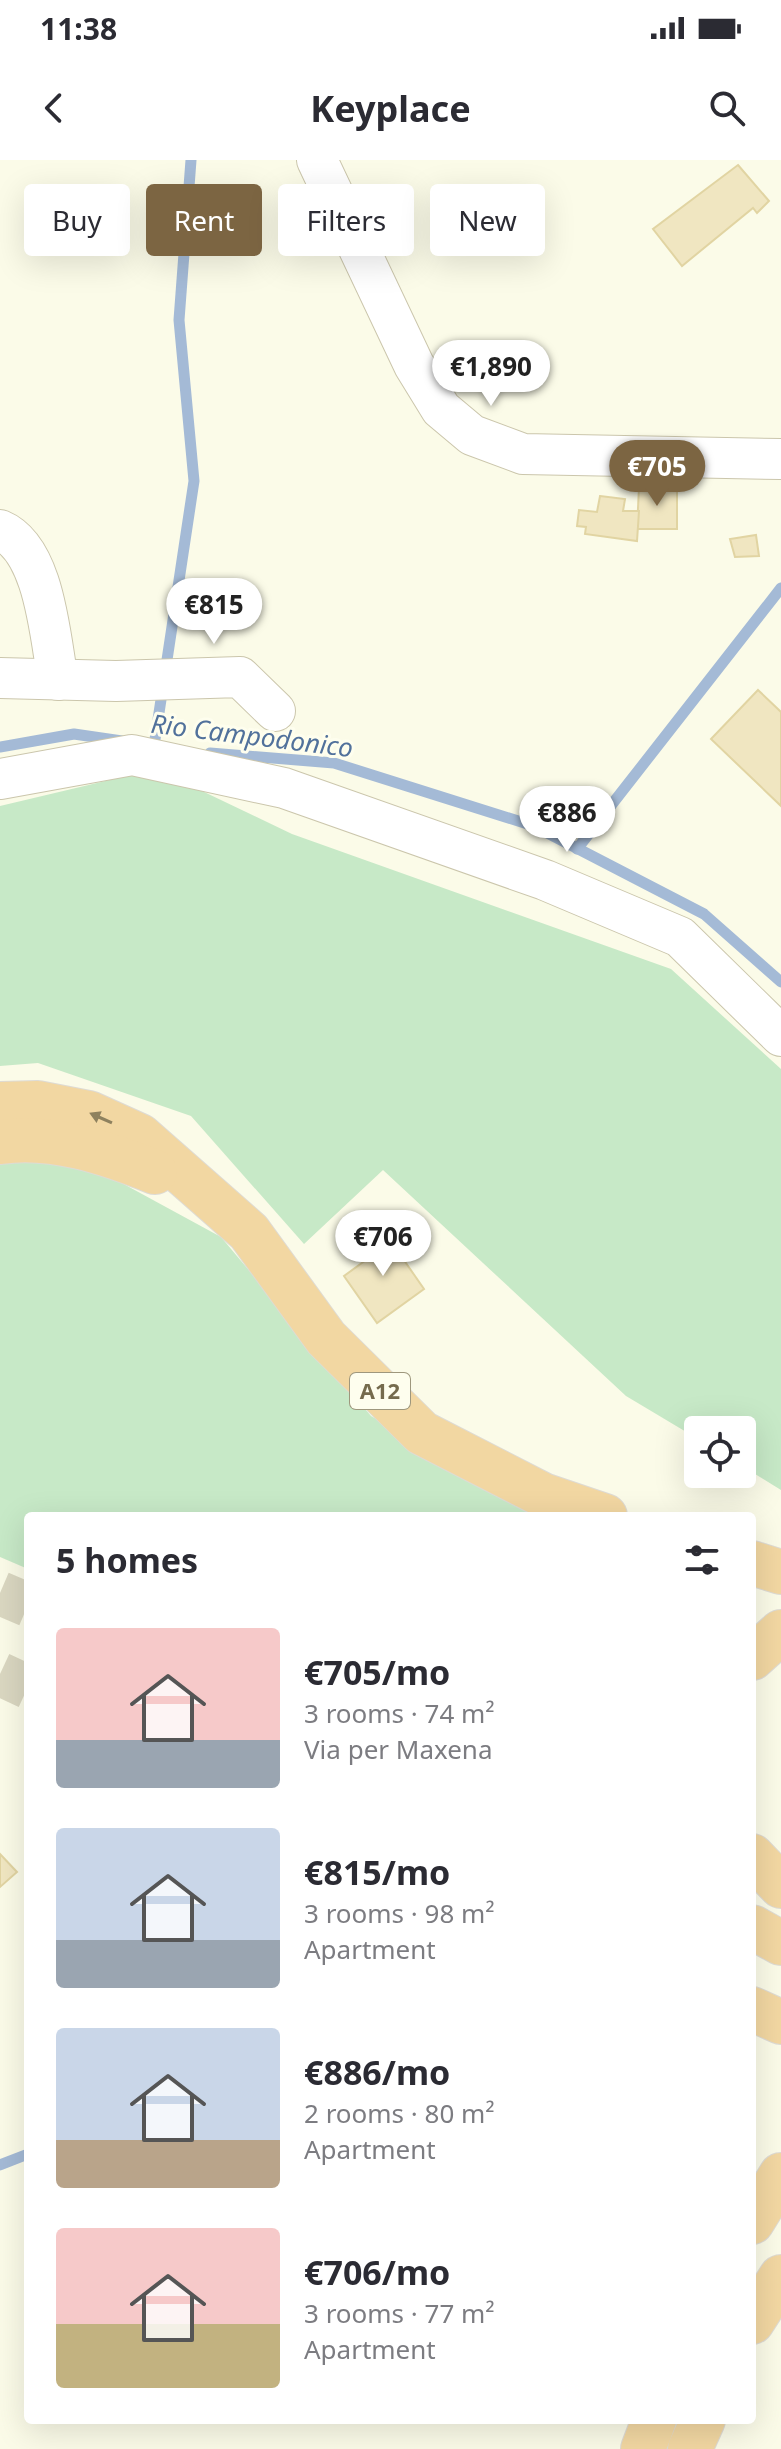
<!DOCTYPE html>
<html lang="en">
<head>
<meta charset="utf-8">
<style>
  :root { --surface:#fff; --page:#f7f7f7; --text:#2b2b33; --muted:#7c7c81; --accent:#7c6542 }
  body { margin:0; font-family:"Noto Sans",sans-serif; background:var(--page); color:var(--text); height:100vh; display:flex; flex-direction:column; font-size:30px; white-space:nowrap }
  * { box-sizing:border-box; margin:0 }
  p { font-size:26px; color:var(--muted) }
  .icon { flex:none; width:44px; height:44px; fill:none; stroke:currentColor; stroke-width:2; stroke-linecap:round; stroke-linejoin:round }
  .map { position:relative; flex:1; overflow:hidden }
  .sheet { position:absolute; left:24px; top:1352px; width:732px; height:912px; display:flex; flex-direction:column; background:var(--surface); border-radius:8px; box-shadow:0 8px 32px #0002 }
  .sheet>* { flex:none }
  .banner { position:absolute; left:24px; top:24px; width:734px; height:72px; display:flex; gap:16px }
  .controls { position:absolute; left:684px; top:1256px; display:grid; gap:16px }
  .controls a { display:grid; place-items:center; width:72px; height:72px; border-radius:8px; background:var(--surface); box-shadow:0 8px 32px #0002; font-size:40px }
  .price { position:absolute; translate:-50% -68px; padding:0 18px; border-radius:28px; background:#fff; color:#222; font-size:26px; line-height:52px; filter:drop-shadow(0 2px 4px #0008) }
  .price::after { content:''; position:absolute; left:50%; top:48px; width:24px; height:18px; margin-left:-12px; background:inherit; clip-path:polygon(0 0,100% 0,50% 100%) }
  .price.on { background:var(--accent); color:#fff }
  ul { padding:0; list-style:none }
  li { display:flex; align-items:center; gap:24px; height:200px; padding:0 32px }
  li span { display:grid; place-items:center; flex:none; width:224px; height:160px; border-radius:8px; color:#555 }
  li>.icon { margin-inline-start:auto }
  span .icon { width:96px; height:96px; fill:#fffc; stroke-width:1 }
  li b { font-size:34px }
  h2 { display:flex; justify-content:space-between; align-items:center; height:96px; padding:0 32px; font-size:34px }
  .pill { padding:0 28px; border-radius:8px; background:var(--surface); box-shadow:0 8px 32px #0002; font-size:28px; line-height:72px }
  .pill.on { background:var(--accent); color:#fff }
  .status { display:flex; justify-content:space-between; align-items:center; height:56px; padding:0 40px; background:var(--surface); direction:ltr }
  .status svg { height:22px; fill:currentColor }
  header { display:flex; justify-content:space-between; align-items:center; height:104px; padding:0 32px; background:var(--surface); font-size:36px; font-weight:700 }
  .map>svg:first-child { display:block }
  .green { fill:#c7e9c7 }
  .lines { fill:none; stroke-linecap:round; stroke-linejoin:round }
  .stream { stroke:#a4bad6; stroke-width:11 }
  .building { fill:#f0e6c1; stroke:#e1d4a2; stroke-width:2 }
  .highway-tunnel { stroke:#dad7c1; stroke-width:44; stroke-dasharray:44 22; stroke-linecap:butt }
  .minor-casing { stroke:#cbc6ac; stroke-width:42 }
  .highway-casing { stroke:#dedbd4; stroke-width:46 }
  .minor { stroke:#fff; stroke-width:40 }
  .highway { stroke:#f2d7a2; stroke-width:44 }
  .oneway { fill:#8e815e }
  .labels { text-anchor:middle; stroke-width:6; stroke-linejoin:round; paint-order:stroke }
  .shield { fill:#fefeee; stroke:#9e977d; stroke-width:2 }
  .shield-label { font-size:22px; font-weight:bold; fill:#756b4d }
  .water-label { font-size:26px; font-style:italic; fill:#51719b; stroke:#fefeee }
</style>
</head>
<body>
<div class="status"><b>11:38</b><svg viewBox="0 0 49 12"><path d="M0 12V9h3v3zM5 12V6h3v6zM10 12V3h3v9zM15 12V0h3v12zM26 1h20v11H26zM47 4h2v5h-2z"/></svg></div>
<header><svg class="icon" aria-label="back" viewBox="0 0 24 24"><path d="M15 5l-7 7 7 7"/></svg>Keyplace<svg class="icon" aria-label="search" viewBox="0 0 24 24"><circle cx="10" cy="10" r="6"/><path d="M15 15l6 6"/></svg></header>
<div class="map">
<svg width="781" height="2289" viewBox="0 0 781 2289">
  <rect width="100%" height="100%" fill="#fbfbe8"/>
  <!-- green -->
  <g class="green">
    <polygon points="156,609 292,674 671,809 781,909 781,1330 742,1306 742,1270 698,1270 698,1279 626,1236 383,1010 304,1084 191,956 38,903 0,906 0,646"/>
    <polygon points="74,997 221,1077 371,1256 545,1356 28,1356 28,1409 0,1397 0,1003"/>
  </g>
  <g class="lines">
    <!-- stream -->
    <g class="stream">
      <polyline points="154,586 194,321 179,160 191,0"/>
      <polyline points="0,587 74,574 122,581"/>
      <polyline points="210,593 334,603 534,666 704,754 781,822"/>
      <polyline points="577,689 781,428"/>
      <polyline points="0,2005 28,1994"/>
    </g>
  </g>
  <!-- building -->
  <g class="building">
    <polygon points="738,5 769,41 757,53 753,48 682,106 653,69"/>
    <polygon points="639,327 677,327 677,369 637,369"/>
    <polygon points="600,336 625,339 623,351 639,351 637,381 585,374 586,367 577,366 579,350 597,352"/>
    <polygon points="756,375 759,396 735,397 730,379"/>
    <polygon points="758,530 781,552 781,646 711,579"/>
    <polygon points="383,1070 424,1129 377,1163 344,1116 370,1097 362,1085"/>
    <polygon points="0,1694 17,1712 0,1727"/>
  </g>
  <g class="lines">
    <!-- highway-tunnel -->
    <g class="highway-tunnel">
      <polyline points="0,1433 28,1445"/>
      <polyline points="0,1514 28,1527"/>
    </g>
    <defs>
      <g id="minor">
        <polyline points="317,0 414,205 441,249 472,275 523,294 781,299"/>
        <path d="M 0,370 C 45,389 50,477 58,520"/>
        <polyline points="0,518 116,521 240,517 275,551"/>
        <polyline points="0,619 132,595 284,628 545,720 680,777 781,876"/>
      </g>
      <g id="highway">
        <polyline points="0,944 38,943 89,953 140,976 249,1072 326,1178 422,1273 543,1335 605,1356"/>
        <path d="M 0,982 C 52,974 107,993 155,1012"/>
        <polyline points="752,1403 781,1412"/>
        <polyline points="752,1498 781,1472"/>
        <polyline points="752,1696 781,1726"/>
        <polyline points="752,1767 781,1783"/>
        <polyline points="752,1849 781,1862"/>
        <polyline points="752,2062 781,2015"/>
        <polyline points="752,2162 781,2117"/>
        <polyline points="643,2289 654,2260"/>
        <polyline points="690,2289 703,2260"/>
      </g>
    </defs>
    <!-- minor casing -->
    <use href="#minor" class="minor-casing"/>
    <!-- highway casing -->
    <use href="#highway" class="highway-casing"/>
    <!-- minor -->
    <use href="#minor" class="minor"/>
    <!-- highway -->
    <use href="#highway" class="highway"/>
  </g>
  <!-- one-way arrows -->
  <defs><path id="oneway-solid" d="M-6-.8H1V-3.2L6.5 0L1 3.2V.8H-6Z" transform="scale(2)"/></defs>
  <use class="oneway" href="#oneway-solid" transform="translate(101 958) rotate(-156)"/>
  <g class="labels">
    <!-- shield labels -->
    <rect class="shield" x="350" y="1213" width="60" height="36" rx="6"/>
    <g class="shield-label">
      <text x="380" y="1239">A12</text>
    </g>
    <!-- water labels -->
    <g class="water-label">
      <text transform="translate(252 576) rotate(7)" y="9">Rio Campodonico</text>
    </g>
  </g>
</svg>
<div class="controls">
<a><svg class="icon" aria-label="locate" viewBox="0 0 24 24"><circle cx="12" cy="12" r="6"/><path d="M12 2v4M12 18v4M2 12h4M18 12h4"/></svg></a>
</div>
<b class="price" style="left:491px;top:248px">€1,890</b>
<b class="price on" style="left:657px;top:348px">€705</b>
<b class="price" style="left:214px;top:486px">€815</b>
<b class="price" style="left:567px;top:694px">€886</b>
<b class="price" style="left:383px;top:1118px">€706</b>
<div class="banner">
<a class="pill">Buy</a>
<a class="pill on">Rent</a>
<a class="pill">Filters</a>
<a class="pill">New</a>
</div>
<section class="sheet">
<h2>5 homes<svg class="icon" aria-label="filters" viewBox="0 0 24 24"><path d="M4 7h16M4 17h16"/><circle cx="9" cy="7" r="2"/><circle cx="15" cy="17" r="2"/></svg></h2>
<ul>
<li><span style="background:linear-gradient(#f6c9c9 70%,#9aa5b1 0)"><svg class="icon" aria-label="home" viewBox="0 0 24 24"><path d="M3 11l9-7 9 7M6 9v11h12V9"/></svg></span><div><b>€705/mo</b><p>3 rooms · 74 m²</p><p>Via per Maxena</p></div></li>
<li><span style="background:linear-gradient(#c9d6e8 70%,#9aa5b1 0)"><svg class="icon" aria-label="home" viewBox="0 0 24 24"><path d="M3 11l9-7 9 7M6 9v11h12V9"/></svg></span><div><b>€815/mo</b><p>3 rooms · 98 m²</p><p>Apartment</p></div></li>
<li><span style="background:linear-gradient(#c9d6e8 70%,#b9a48a 0)"><svg class="icon" aria-label="home" viewBox="0 0 24 24"><path d="M3 11l9-7 9 7M6 9v11h12V9"/></svg></span><div><b>€886/mo</b><p>2 rooms · 80 m²</p><p>Apartment</p></div></li>
<li><span style="background:linear-gradient(#f6c9c9 60%,#c2b280 0)"><svg class="icon" aria-label="home" viewBox="0 0 24 24"><path d="M3 11l9-7 9 7M6 9v11h12V9"/></svg></span><div><b>€706/mo</b><p>3 rooms · 77 m²</p><p>Apartment</p></div></li>
</ul>
</section>
</div>
</body>
</html>
